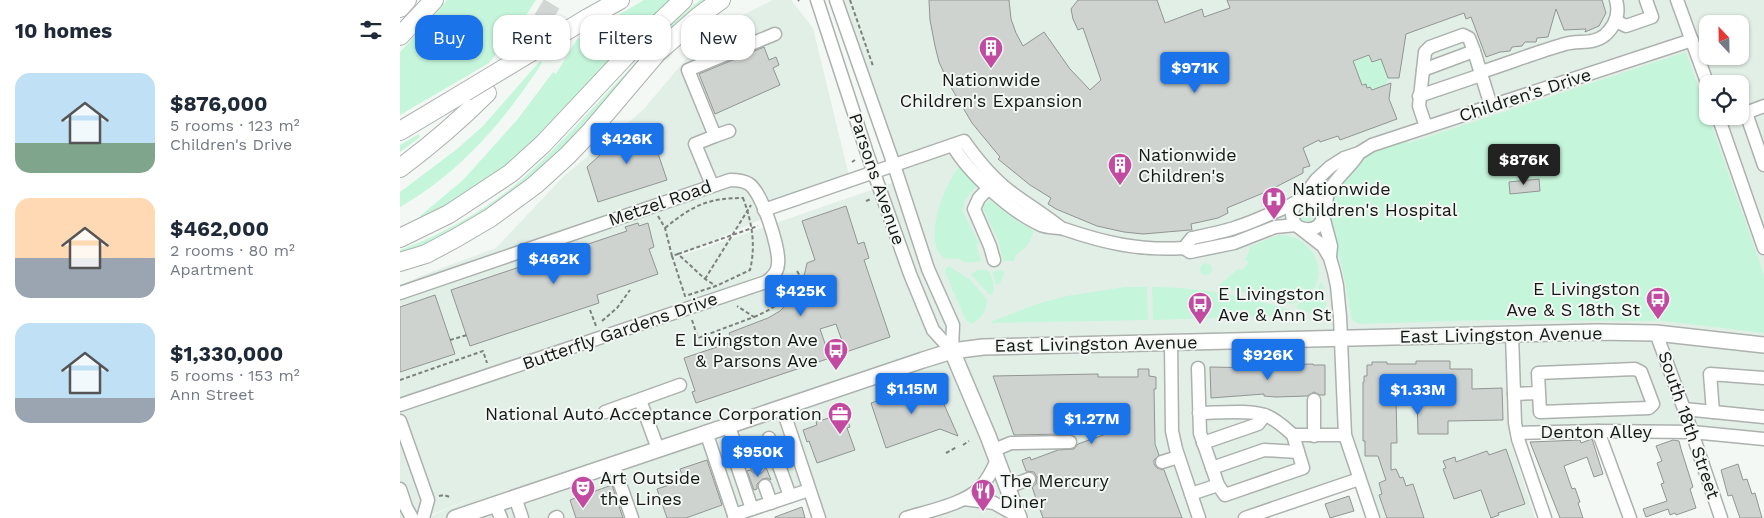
<!DOCTYPE html>
<html lang="en">
<head>
<meta charset="utf-8">
<style>
  :root { --surface:#fff; --page:#f2f2f3; --text:#1f2937; --muted:#747a83; --accent:#1a73e8 }
  body { margin:0; font-family:"Work Sans",sans-serif; background:var(--page); color:var(--text); height:100vh; display:flex; flex-direction:column; font-size:19px; white-space:nowrap }
  * { box-sizing:border-box; margin:0 }
  p { font-size:16px; color:var(--muted) }
  .icon { flex:none; width:28px; height:28px; fill:none; stroke:currentColor; stroke-width:2; stroke-linecap:round; stroke-linejoin:round }
  .map { position:relative; flex:1; overflow:hidden }
  .sheet { display:flex; flex-direction:column; background:var(--surface); width:400px }
  .sheet>* { flex:none }
  .banner { position:absolute; left:15px; top:15px; width:475px; height:45px; display:flex; gap:10px }
  .needle { width:32px; rotate:338deg }
  .controls { position:absolute; left:1299px; top:15px; display:grid; gap:10px }
  .controls a { display:grid; place-items:center; width:50px; height:50px; border-radius:10px; background:var(--surface); box-shadow:0 1px 4px #0004; font-size:25px }
  .price { position:absolute; translate:-50% -42px; padding:0 11px; border-radius:5px; background:var(--accent); color:#fff; font-size:16px; line-height:32px; filter:drop-shadow(0 1px 2px #0008) }
  .price::after { content:''; position:absolute; left:50%; top:30px; width:15px; height:11px; margin-left:-8px; background:inherit; clip-path:polygon(0 0,100% 0,50% 100%) }
  .price.selected { background:#222; color:#fff }
  ul { padding:0; list-style:none }
  li { display:flex; align-items:center; gap:15px; height:125px; padding:0 15px }
  li span { display:grid; place-items:center; flex:none; width:140px; height:100px; border-radius:15px; color:#555 }
  li>.icon { margin-inline-start:auto }
  span .icon { width:60px; height:60px; fill:#fffc; stroke-width:1 }
  li b { font-size:21px }
  h2 { display:flex; justify-content:space-between; align-items:center; height:60px; padding:0 15px; font-size:21px }
  .chip { padding:0 18px; border-radius:15px; background:var(--surface); box-shadow:0 1px 4px #0004; font-size:18px; line-height:45px }
  .chip.selected { background:var(--accent); color:#fff }
  main { display:flex; flex:1; min-height:0 }
  .map>svg:first-child { display:block }
  .built { fill:#e2efe7; fill-rule:evenodd }
  .green { fill:#c5f6db }
  .building { fill:#ced3d0; stroke:#919593 }
  .lines { fill:none; stroke-linecap:round; stroke-linejoin:round }
  .minor-tunnel { stroke:#d2d6d4; stroke-width:12; stroke-dasharray:12 6; stroke-linecap:butt }
  .highway-tunnel { stroke:#d2d6d4; stroke-width:18; stroke-dasharray:18 9; stroke-linecap:butt }
  .minor-casing { stroke:#acb1ae; stroke-width:15 }
  .major-casing { stroke:#acb1ae; stroke-width:18 }
  .highway-casing { stroke:#acb1ae; stroke-width:20 }
  .path { stroke:#7d807e; stroke-width:2; stroke-dasharray:4 2.5; stroke-linecap:butt }
  .minor { stroke:#fff; stroke-width:12 }
  .major { stroke:#fff; stroke-width:15 }
  .highway { stroke:#fff; stroke-width:18 }
  .highway-bridge-casing { stroke:#acb1ae; stroke-width:20; stroke-linecap:butt }
  .highway-bridge { stroke:#fff; stroke-width:18 }
  .labels { text-anchor:middle; stroke-width:4; stroke-linejoin:round; paint-order:stroke }
  .poi-label { font-size:18px; fill:#161817; stroke:#f3f8f5; text-anchor:start }
  .street-label { font-size:18px; fill:#161817; stroke:#f3f8f5 }
</style>
</head>
<body>
<main>
<section class="sheet">
<h2>10 homes<svg class="icon" aria-label="filters" viewBox="0 0 24 24"><path d="M4 7h16M4 17h16"/><circle cx="9" cy="7" r="2"/><circle cx="15" cy="17" r="2"/></svg></h2>
<ul>
<li><span style="background:linear-gradient(#bfe0f5 70%,#7fa58c 0)"><svg class="icon" aria-label="home" viewBox="0 0 24 24"><path d="M3 11l9-7 9 7M6 9v11h12V9"/></svg></span><div><b>$876,000</b><p>5 rooms · 123 m²</p><p>Children's Drive</p></div></li>
<li><span style="background:linear-gradient(#ffd9b3 60%,#9aa5b1 0)"><svg class="icon" aria-label="home" viewBox="0 0 24 24"><path d="M3 11l9-7 9 7M6 9v11h12V9"/></svg></span><div><b>$462,000</b><p>2 rooms · 80 m²</p><p>Apartment</p></div></li>
<li><span style="background:linear-gradient(#bfe0f5 75%,#9aa5b1 0)"><svg class="icon" aria-label="home" viewBox="0 0 24 24"><path d="M3 11l9-7 9 7M6 9v11h12V9"/></svg></span><div><b>$1,330,000</b><p>5 rooms · 153 m²</p><p>Ann Street</p></div></li>
</ul>
</section>
<div class="map">
<svg width="1364" height="518" viewBox="0 0 1364 518">
  <rect width="100%" height="100%" fill="#f3f8f5"/>
  <!-- built -->
  <path class="built" d="M 373,0 L 391,0 L 413,28 L 450,180 L 269,260 L 506,178 L 442,0 L 1364,0 L 1364,436 L 1286,430 L 1108,433 L 1135,518 L 973,518 L 959,481 L 845,518 L 418,518 L 409,493 L 336,518 L 26,518 L 83,494 L 23,518 L 0,518 L 0,285 L 26,274 L 96,248 L 164,176 L 243,110 L 286,59 L 339,17 ZM 1308,24 L 1340,24 L 1340,56 L 1308,56 ZM 1308,84 L 1340,84 L 1340,116 L 1308,116 Z"/>
  <!-- green -->
  <g class="green">
    <polygon points="47,0 136,0 127,14 89,63 0,115 0,52"/>
    <polygon points="244,0 273,0 136,141 99,174 24,219 20,216 63,180 117,120 153,72 156,74 177,39"/>
    <path d="M 300,0 L 313,0 L 241,59 L 157,154 L 128,181 L 78,217 L 39,238 L 0,254 L 0,250 C 45,234 94,205 129,173 C 164,141 195,105 227,72 C 250,47 273,21 300,0 Z"/>
    <polygon points="978,45 989,80 986,82 987,85 972,90 970,87 967,88 962,85 953,62 969,55 972,62 980,60"/>
    <polygon points="1286,52 1364,275 1364,333 1264,321 1094,320 959,324 952,320 942,266 929,231 930,199 952,166 969,154 1004,140 1009,143"/>
    <path d="M 140,61 L 142,63 C 105,120 60,173 0,207 L 0,192 L 57,149 L 83,126 Z"/>
    <polygon points="19,134 20,137 0,152 0,145"/>
    <path d="M 559,167 L 577,185 L 564,202 L 563,212 L 579,243 L 576,245 L 581,261 C 576,262 570,263 565,262 C 560,261 563,260 558,259 C 553,258 548,260 543,257 C 522,242 545,182 559,167 Z"/>
    <polygon points="590,200 614,219 634,231 627,246 616,255 614,261 603,261 598,240 583,209 584,205"/>
    <circle cx="908" cy="214" r="9"/>
    <path d="M 878,235 C 921,233 937,294 890,304 L 818,286 L 839,268 L 842,270 L 849,262 L 845,260 L 849,251 L 849,247 Z"/>
    <circle cx="806" cy="269" r="6"/>
    <path d="M 549,266 L 569,279 L 587,299 C 588,308 580,321 571,324 L 568,322 L 565,318 L 545,272 L 545,269 Z"/>
    <path d="M 577,270 L 587,270 C 593,275 595,289 592,295 L 589,294 L 572,276 L 572,274 Z"/>
    <polygon points="598,270 602,270 605,273 600,283 596,285 593,273 595,271"/>
    <path d="M 921,281 C 925,290 928,305 924,314 L 918,316 L 895,307 C 910,296 912,301 921,281 Z"/>
    <polygon points="725,287 747,287 748,320 592,323 590,322 640,303 667,296"/>
    <path d="M 752,287 C 803,287 851,297 899,313 L 899,315 L 753,320 Z"/>
  </g>
  <!-- building -->
  <g class="building">
    <polygon points="529,0 609,0 611,19 616,33 623,46 644,32 670,69 690,90 701,80 683,28 678,30 673,19 671,9 678,0 757,0 765,23 802,9 804,17 830,8 827,0 1202,0 1206,13 1199,26 1185,32 1186,29 1164,30 1156,9 1148,37 1137,38 1136,42 1125,42 1122,46 1112,47 1110,51 1100,52 1086,57 1071,17 1066,19 1064,13 1006,34 999,78 988,78 981,59 972,62 969,55 953,61 962,85 966,84 967,88 970,87 972,90 991,83 989,99 997,119 940,140 938,136 920,142 919,140 903,148 910,166 903,168 903,173 868,191 827,208 828,213 818,218 791,224 792,230 790,230 743,234 724,232 697,226 656,209 648,204 651,198 630,185 598,159 600,157 572,123 549,84 539,62 535,46 530,20"/>
    <polygon points="364,47 369,60 376,57 379,65 373,68 380,85 315,114 299,74"/>
    <polygon points="248,124 267,180 198,202 187,167 226,131"/>
    <polygon points="1139,179 1140,191 1110,194 1109,182"/>
    <polygon points="446,206 458,244 464,242 469,258 464,260 490,337 446,352 436,324 420,329 430,358 296,403 292,392 295,391 284,358 332,342 329,333 368,318 380,311 391,300 398,289 404,276 407,263 415,260 402,221"/>
    <polygon points="238,223 239,226 248,223 254,247 249,249 258,274 197,295 199,303 70,346 51,290 227,231 225,227"/>
    <polygon points="35,295 55,354 0,372 0,307"/>
    <polygon points="1016,361 1050,361 1050,369 1072,369 1072,389 1102,388 1103,420 1048,421 1048,434 1018,434 1017,396 996,397 997,443 991,443 991,470 996,469 1000,478 1003,477 1006,486 1013,484 1024,518 987,518 979,495 982,494 979,483 986,480 978,456 965,456 965,441 963,441 963,382 964,382 964,376 967,376 967,365 972,365 972,362 987,362 987,364 1016,364"/>
    <polygon points="913,364 913,365 925,365 925,395 920,395 914,392 907,396 876,397 864,396 864,394 811,398 810,367 863,368 863,366 874,365"/>
    <polygon points="738,369 749,369 749,376 756,377 756,389 754,389 755,444 759,455 754,460 754,464 757,468 764,470 782,518 643,518 632,487 636,484 637,477 634,472 626,471 622,460 630,457 631,460 658,450 674,449 678,444 709,433 614,435 593,376 698,374 698,377 738,377"/>
    <polygon points="524,383 533,383 540,390 538,391 558,436 540,429 486,448 471,403 525,385"/>
    <polygon points="446,416 450,427 447,428 455,450 417,463 409,441 407,442 403,430 417,425 416,422 432,417 433,420"/>
    <polygon points="1192,439 1203,474 1194,477 1187,457 1164,466 1172,489 1175,488 1180,502 1178,503 1183,518 1160,518 1130,442 1180,440 1181,443"/>
    <polygon points="1273,440 1279,441 1281,449 1293,487 1290,489 1296,508 1276,515 1275,513 1270,515 1268,509 1246,517 1243,509 1267,501 1261,484 1264,483 1257,463 1262,461 1256,446"/>
    <polygon points="1106,449 1125,504 1098,513 1099,515 1091,518 1081,490 1054,499 1043,469 1046,468 1043,461 1055,457 1056,462 1087,451 1089,455"/>
    <polygon points="307,460 322,505 286,518 267,518 257,489 284,480 280,469"/>
    <polygon points="1338,464 1343,480 1347,479 1352,494 1355,493 1362,518 1340,518 1332,495 1328,496 1321,470"/>
    <polygon points="366,467 371,480 367,478 362,479 357,484 357,489 354,490 347,471 350,470 355,474 360,475 363,473"/>
    <polygon points="212,485 223,518 176,518 170,500"/>
    <polygon points="949,496 954,511 930,518 925,504"/>
    <polygon points="402,507 405,518 375,518 375,517"/>
  </g>
  <g class="lines">
    <!-- minor-tunnel -->
    <polyline class="minor-tunnel" points="358,467 365,486"/>
    <!-- highway-tunnel -->
    <polyline class="highway-tunnel" points="111,63 128,43 154,0"/>
    <defs>
      <g id="minor">
        <polyline points="417,0 468,156 510,274 533,330 552,351"/>
        <polyline points="436,0 494,165 528,269 553,325 552,351"/>
        <polyline points="1277,0 1308,85"/>
        <polyline points="1216,21 1226,26 1252,17 1246,0"/>
        <polyline points="1023,70 1074,51"/>
        <path d="M 1019,96 L 1078,76 L 1081,72 C 1109,63 1137,52 1165,44 C 1179,40 1193,45 1205,35 C 1216,25 1220,14 1216,0"/>
        <polyline points="1346,113 1364,165"/>
        <polyline points="1340,115 1364,106"/>
        <polyline points="1318,116 1364,248"/>
        <polyline points="1026,127 1019,106 1025,52 1030,47 1063,35 1069,38 1074,51 1091,106"/>
        <polyline points="329,131 315,136 288,70 375,34"/>
        <path d="M 553,146 C 569,173 611,212 641,225 C 648,228 656,227 664,229 C 705,243 740,251 784,248 L 790,252 L 834,243 L 875,227 L 896,225"/>
        <polyline points="312,185 295,144 315,136"/>
        <polyline points="902,199 916,180 930,167 944,158 959,153 972,145 1292,40"/>
        <path d="M 897,202 C 891,210 890,217 896,225 L 923,246 L 930,258 L 934,272 L 937,286 L 940,317 L 945,435 L 973,518"/>
        <path d="M 364,210 L 564,141 C 578,161 593,179 612,193 C 628,205 645,215 661,228"/>
        <polyline points="923,216 931,246 930,256"/>
        <path d="M 901,228 C 907,230 914,230 919,225 C 927,216 924,201 929,191 C 937,176 951,167 959,153"/>
        <path d="M 784,248 L 792,238 C 807,235 823,232 837,227 C 853,222 869,214 884,208 C 893,205 900,198 909,198 C 918,199 922,206 924,214"/>
        <polyline points="594,260 590,246 574,209 579,198 595,182"/>
        <path d="M 0,293 L 330,180 C 336,180 343,180 349,184 C 362,192 380,249 378,264 C 378,272 373,277 366,282 L 0,405"/>
        <polyline points="1256,333 1284,409 1321,518"/>
        <polyline points="1112,335 1115,423 1118,439 1145,518"/>
        <polyline points="771,342 772,431 776,449 799,518"/>
        <polyline points="798,368 800,433 818,485 825,495 903,468 893,435 945,435"/>
        <polyline points="1114,394 1139,393 1140,412 1249,408 1253,404 1241,372 1235,369 1138,373 1139,393"/>
        <polyline points="240,400 258,449"/>
        <polyline points="914,400 914,436"/>
        <polyline points="382,407 419,518"/>
        <polyline points="1284,409 1364,417"/>
        <polyline points="205,412 280,385"/>
        <polyline points="1313,412 1310,374 1364,378"/>
        <path d="M 799,413 C 816,413 852,409 867,416 C 877,420 885,428 893,435"/>
        <polyline points="0,421 28,500 23,518"/>
        <polyline points="328,425 339,454 337,465 352,509"/>
        <polyline points="1198,431 1230,518"/>
        <polyline points="306,432 335,518"/>
        <polyline points="1117,433 1198,431 1292,432 1364,439"/>
        <polyline points="369,438 390,496"/>
        <polyline points="803,443 858,424 865,415"/>
        <polyline points="594,450 611,443 670,442"/>
        <polyline points="339,454 351,458 358,467"/>
        <polyline points="762,462 778,457"/>
        <polyline points="213,464 232,518"/>
        <polyline points="812,468 864,450 898,452"/>
        <polyline points="365,486 371,503"/>
        <polyline points="608,487 629,479"/>
        <polyline points="0,489 6,507 12,518"/>
        <polyline points="791,494 818,485"/>
        <polyline points="115,497 122,518"/>
        <polyline points="564,499 594,503 619,517"/>
        <polyline points="95,504 101,518"/>
        <polyline points="334,515 409,490"/>
        <polyline points="155,518 157,517"/>
        <path d="M 506,518 C 528,511 565,504 581,487 C 588,479 593,469 597,460"/>
        <polyline points="845,518 959,479"/>
      </g>
      <g id="major">
        <polyline points="552,351 588,436 619,518"/>
        <polyline points="55,518 523,360 552,351 583,347 1197,332 1256,333 1364,345"/>
      </g>
      <g id="highway">
        <polyline points="0,8 7,0"/>
        <polyline points="186,19 220,0"/>
        <polyline points="0,36 34,0"/>
        <polyline points="0,131 65,92"/>
        <path d="M 0,168 C 31,145 60,120 87,93"/>
        <polyline points="0,238 49,214 111,173 143,144 238,43 283,0"/>
        <polyline points="0,262 26,254 56,238 90,218 135,185 167,156 190,132 257,53 299,16 321,0"/>
      </g>
    </defs>
    <!-- minor casing -->
    <use href="#minor" class="minor-casing"/>
    <!-- major casing -->
    <use href="#major" class="major-casing"/>
    <!-- highway casing -->
    <use href="#highway" class="highway-casing"/>
    <!-- path -->
    <g class="path">
      <polyline points="450,0 473,66"/>
      <polyline points="398,1 399,0"/>
      <polyline points="452,162 455,160"/>
      <polyline points="466,201 471,199"/>
      <polyline points="258,216 265,228 272,256 278,254 305,279 316,286"/>
      <path d="M 265,228 C 293,205 308,198 344,198"/>
      <polyline points="278,254 358,226"/>
      <path d="M 272,256 L 285,296 L 316,286 L 350,270 C 356,245 352,222 343,198"/>
      <polyline points="305,279 351,205"/>
      <polyline points="190,310 196,326"/>
      <path d="M 354,317 C 377,307 388,299 400,276 L 397,271"/>
      <polyline points="292,320 298,338 354,317 337,306"/>
      <polyline points="202,321 217,308 230,290"/>
      <polyline points="50,340 67,335"/>
      <polyline points="0,380 83,351 87,363"/>
      <polyline points="563,445 569,441"/>
      <polyline points="546,453 557,447"/>
      <polyline points="39,496 44,495 50,497"/>
    </g>
    <!-- minor -->
    <use href="#minor" class="minor"/>
    <!-- major -->
    <use href="#major" class="major"/>
    <!-- highway -->
    <use href="#highway" class="highway"/>
    <defs>
      <polyline id="highway-bridge" points="65,92 186,19"/>
    </defs>
    <!-- highway-bridge casing -->
    <use href="#highway-bridge" class="highway-bridge-casing"/>
    <!-- highway-bridge -->
    <use href="#highway-bridge" class="highway-bridge"/>
  </g>
  <!-- icons -->
  <defs>
    <symbol id="building-pin" viewBox="-11 -11 22 30"><path d="M0 17L-7.5 6A9.5 9.5 0 1 1 7.5 6Z" fill="#c24ba1" stroke="#f3f8f5"/><path d="M-4-6H4V6H1V3H-1V6H-4ZM-2.5-4.3h1.7v1.8h-1.7ZM.8-4.3h1.7v1.8H.8ZM-2.5-1h1.7V.8h-1.7ZM.8-1h1.7V.8H.8Z" fill="#fff"/></symbol>
    <symbol id="hospital-pin" viewBox="-11 -11 22 30"><path d="M0 17L-7.5 6A9.5 9.5 0 1 1 7.5 6Z" fill="#c24ba1" stroke="#f3f8f5"/><path d="M-5-5h3v3.5h4V-5h3V5h-3V1.5h-4V5h-3Z" fill="#fff"/></symbol>
    <symbol id="bus-pin" viewBox="-11 -11 22 30"><path d="M0 17L-7.5 6A9.5 9.5 0 1 1 7.5 6Z" fill="#c24ba1" stroke="#f3f8f5"/><path d="M-5-6H5V4H4V6H2V4H-2V6H-4V4H-5ZM-3.5-4V0h7V-4ZM-3.5 1.2v1.5H-2V1.2ZM2 1.2v1.5H3.5V1.2Z" fill="#fff"/></symbol>
    <symbol id="office-pin" viewBox="-11 -11 22 30"><path d="M0 17L-7.5 6A9.5 9.5 0 1 1 7.5 6Z" fill="#c24ba1" stroke="#f3f8f5"/><path d="M-6-3h4V-5.5h4V-3h4V5H-6ZM-1-4.5V-3h2v-1.5ZM-6 0V1H6V0Z" fill="#fff"/></symbol>
    <symbol id="theatre-pin" viewBox="-11 -11 22 30"><path d="M0 17L-7.5 6A9.5 9.5 0 1 1 7.5 6Z" fill="#c24ba1" stroke="#f3f8f5"/><path d="M-5-5.5Q0-4 5-5.5V0Q5 5 0 6Q-5 5-5 0ZM-3.3-2.5H-1v1.5H-3.3ZM1-2.5H3.3v1.5H1ZM-2.8 1Q0 5.5 2.8 1Z" fill="#fff"/></symbol>
    <symbol id="restaurant-pin" viewBox="-11 -11 22 30"><path d="M0 17L-7.5 6A9.5 9.5 0 1 1 7.5 6Z" fill="#c24ba1" stroke="#f3f8f5"/><path d="M-5-6h1v4h1v-4h1v4h1v-4h1v5L-1.5 .5V6h-2V.5L-5-1ZM5-6V6H3V1.5H1.5Q1.5-4 5-6Z" fill="#fff"/></symbol>
  </defs>
  <g fill-rule="evenodd">
    <use href="#building-pin" x="577" y="34" width="28" height="38"/>
    <use href="#building-pin" x="706" y="151" width="28" height="38"/>
    <use href="#hospital-pin" x="860" y="185" width="28" height="38"/>
    <use href="#bus-pin" x="1244" y="285" width="28" height="38"/>
    <use href="#bus-pin" x="786" y="290" width="28" height="38"/>
    <use href="#bus-pin" x="422" y="336" width="28" height="38"/>
    <use href="#office-pin" x="426" y="400" width="28" height="38"/>
    <use href="#theatre-pin" x="169" y="474" width="28" height="38"/>
    <use href="#restaurant-pin" x="569" y="477" width="28" height="38"/>
  </g>
  <g class="labels">
    <!-- poi labels -->
    <g class="poi-label">
      <text x="591" y="86" text-anchor="middle">Nationwide<tspan x="591" dy="21">Children's Expansion</tspan></text>
      <text x="738" y="161">Nationwide<tspan x="738" dy="21">Children's</tspan></text>
      <text x="892" y="195">Nationwide<tspan x="892" dy="21">Children's Hospital</tspan></text>
      <text x="1240" y="295" text-anchor="end">E Livingston<tspan x="1240" dy="21">Ave &amp; S 18th St</tspan></text>
      <text x="818" y="300">E Livingston<tspan x="818" dy="21">Ave &amp; Ann St</tspan></text>
      <text x="418" y="346" text-anchor="end">E Livingston Ave<tspan x="418" dy="21">&amp; Parsons Ave</tspan></text>
      <text x="422" y="420" text-anchor="end">National Auto Acceptance Corporation</text>
      <text x="200" y="484">Art Outside<tspan x="200" dy="21">the Lines</tspan></text>
      <text x="600" y="487">The Mercury<tspan x="600" dy="21">Diner</tspan></text>
    </g>
    <!-- street labels -->
    <g class="street-label">
      <text transform="translate(1125 95) rotate(-18)" y="6">Children's Drive</text>
      <text transform="translate(477 179) rotate(71)" y="6">Parsons Avenue</text>
      <text transform="translate(260 203) rotate(-19)" y="6">Metzel Road</text>
      <text transform="translate(220 331) rotate(-19)" y="6">Butterfly Gardens Drive</text>
      <text transform="translate(1101 335) rotate(-1)" y="6">East Livingston Avenue</text>
      <text transform="translate(696 344) rotate(-1)" y="6">East Livingston Avenue</text>
      <text transform="translate(1289 425) rotate(71)" y="6">South 18th Street</text>
      <text x="1196" y="438">Denton Alley</text>
    </g>
  </g>
</svg>
<div class="controls">
<a><svg class="needle" viewBox="-14 -14 28 28"><path d="M0-13l5 13h-10z" fill="#e53935"/><path d="M0 13l5-13h-10z" fill="#747a83"/></svg></a>
<a><svg class="icon" aria-label="locate" viewBox="0 0 24 24"><circle cx="12" cy="12" r="6"/><path d="M12 2v4M12 18v4M2 12h4M18 12h4"/></svg></a>
</div>
<b class="price" style="left:795px;top:94px">$971K</b>
<b class="price" style="left:227px;top:165px">$426K</b>
<b class="price selected" style="left:1124px;top:186px">$876K</b>
<b class="price" style="left:154px;top:285px">$462K</b>
<b class="price" style="left:401px;top:317px">$425K</b>
<b class="price" style="left:868px;top:381px">$926K</b>
<b class="price" style="left:512px;top:415px">$1.15M</b>
<b class="price" style="left:1018px;top:416px">$1.33M</b>
<b class="price" style="left:692px;top:445px">$1.27M</b>
<b class="price" style="left:358px;top:478px">$950K</b>
<div class="banner">
<a class="chip selected">Buy</a>
<a class="chip">Rent</a>
<a class="chip">Filters</a>
<a class="chip">New</a>
</div>
</div>
</main>
</body>
</html>
